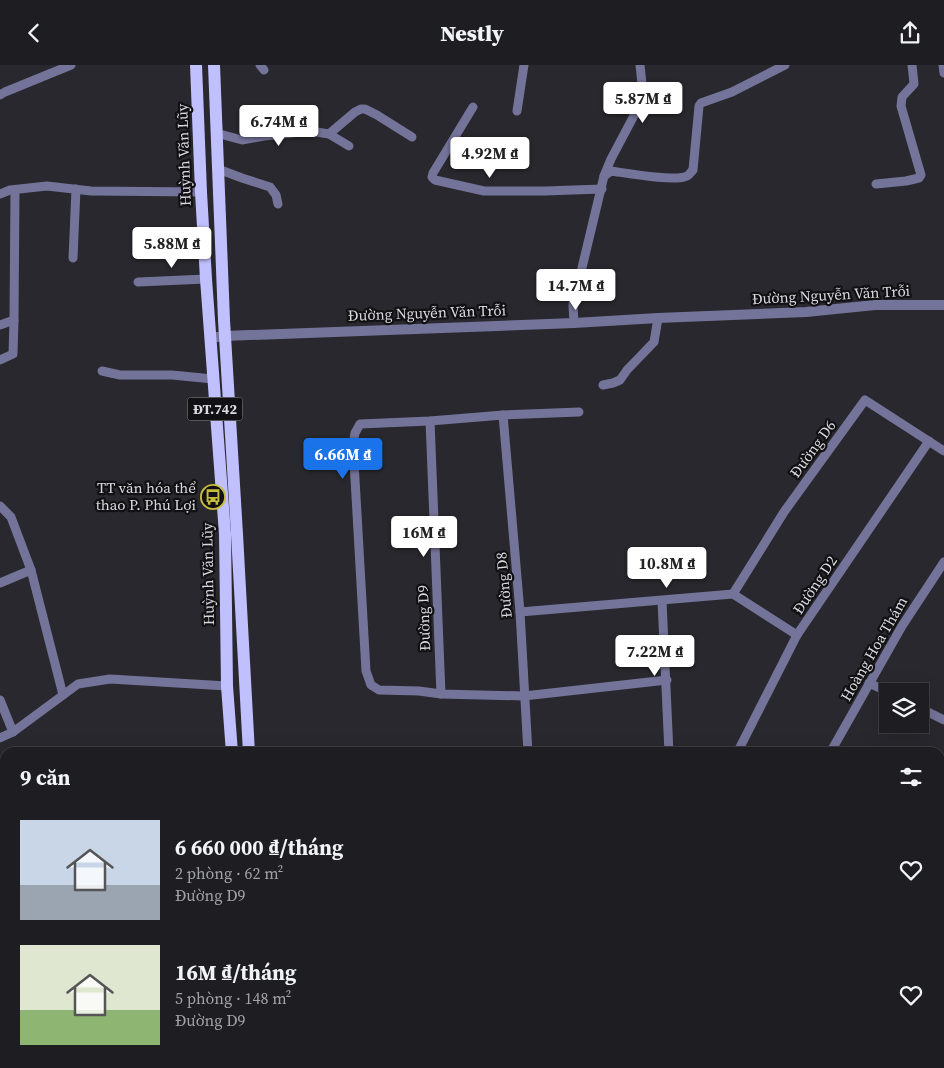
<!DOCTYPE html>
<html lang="vi">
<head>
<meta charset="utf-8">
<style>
  :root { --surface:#1e1e22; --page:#26272a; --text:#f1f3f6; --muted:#a1a2a5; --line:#3c3c40; --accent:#1a73e8 }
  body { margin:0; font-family:"Source Serif 4",serif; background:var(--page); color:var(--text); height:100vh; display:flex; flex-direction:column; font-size:19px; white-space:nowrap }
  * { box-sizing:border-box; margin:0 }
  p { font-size:16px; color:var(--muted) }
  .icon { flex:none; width:28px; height:28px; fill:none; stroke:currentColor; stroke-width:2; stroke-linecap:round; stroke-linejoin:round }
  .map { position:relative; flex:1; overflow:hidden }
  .side { position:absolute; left:0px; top:682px; width:945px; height:321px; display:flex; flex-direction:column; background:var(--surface); border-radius:15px 15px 0 0; box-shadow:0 5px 20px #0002,0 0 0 1px var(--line) }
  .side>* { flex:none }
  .controls { position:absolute; left:879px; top:618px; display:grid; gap:10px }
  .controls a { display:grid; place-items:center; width:50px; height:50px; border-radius:0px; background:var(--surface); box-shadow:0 5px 20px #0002,0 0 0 1px var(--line); font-size:25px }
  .price { position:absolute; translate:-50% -42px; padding:0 11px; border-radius:5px; background:#fff; color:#222; font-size:16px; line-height:32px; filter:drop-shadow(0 1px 2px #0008) }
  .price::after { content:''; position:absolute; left:50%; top:30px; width:15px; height:11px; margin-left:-8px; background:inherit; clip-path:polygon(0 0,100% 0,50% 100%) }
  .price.selected { background:var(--accent); color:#fff }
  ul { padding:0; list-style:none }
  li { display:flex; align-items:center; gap:15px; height:125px; padding:0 20px }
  li span { display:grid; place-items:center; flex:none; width:140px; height:100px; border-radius:0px; color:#555 }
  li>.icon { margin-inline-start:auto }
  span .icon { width:60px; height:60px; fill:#fffc; stroke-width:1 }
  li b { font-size:21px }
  h2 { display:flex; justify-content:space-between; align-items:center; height:60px; padding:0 20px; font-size:21px }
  header { display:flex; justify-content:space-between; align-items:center; height:65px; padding:0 20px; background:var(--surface); font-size:22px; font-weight:800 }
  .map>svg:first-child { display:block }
  .forest { fill:url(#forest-firs) }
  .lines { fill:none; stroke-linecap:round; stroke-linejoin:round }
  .minor { stroke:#747399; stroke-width:9 }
  .tertiary { stroke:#747399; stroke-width:10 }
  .primary { stroke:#c1c0fe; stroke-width:12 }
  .labels { text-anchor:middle; stroke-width:4.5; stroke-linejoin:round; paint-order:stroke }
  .shield { fill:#111114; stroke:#9e9ea1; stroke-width:1 }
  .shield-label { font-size:14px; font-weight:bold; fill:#dadade }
  .street-label { font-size:15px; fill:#dadade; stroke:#111114 }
  .poi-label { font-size:15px; fill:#dadade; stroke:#111114; text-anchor:end }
</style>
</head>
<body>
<header><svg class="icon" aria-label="back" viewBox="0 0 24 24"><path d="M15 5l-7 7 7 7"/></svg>Nestly<svg class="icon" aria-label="share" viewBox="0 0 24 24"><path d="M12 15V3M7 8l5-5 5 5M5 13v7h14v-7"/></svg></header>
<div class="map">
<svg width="944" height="1003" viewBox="0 0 944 1003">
  <defs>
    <pattern id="forest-firs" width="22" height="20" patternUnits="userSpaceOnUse" patternTransform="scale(1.25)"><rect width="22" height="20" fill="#5951a3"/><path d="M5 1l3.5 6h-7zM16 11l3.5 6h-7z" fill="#7069af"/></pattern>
  </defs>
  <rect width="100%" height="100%" fill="#28282e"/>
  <!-- forest -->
  <polygon class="forest" points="343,999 475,999 473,1003 343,1003"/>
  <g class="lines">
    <!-- minor -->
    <g class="minor">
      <polyline points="260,0 264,5"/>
      <polyline points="943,0 944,8"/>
      <polyline points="0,30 5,27 71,0"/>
      <polyline points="473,42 433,108 432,112 435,115 484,126 545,126 602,124"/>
      <polyline points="517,46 524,0"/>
      <polyline points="216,68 242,75 264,71 310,66 329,69 349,81"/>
      <polyline points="329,69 355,47 361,44 365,44 377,50 412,72"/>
      <polyline points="218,104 242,113 270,122 276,130 278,139"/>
      <path d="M 604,111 L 611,106 C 626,108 676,117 687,111 C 689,110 691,107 693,105 L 699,41 L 701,38 L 732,27 L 785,0"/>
      <polyline points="876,119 906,116 919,113 921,110 901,41 902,32 914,19 912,0"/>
      <polyline points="0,129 10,125 47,121 91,126 201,127"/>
      <polyline points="73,193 76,124"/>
      <polyline points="138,217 206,214"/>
      <polyline points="574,258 573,240 574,224 581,207 604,111 611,94 638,43 642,19 640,0"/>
      <polyline points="0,260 14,255 15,125"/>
      <polyline points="0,295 13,289 14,255"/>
      <polyline points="102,306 120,310 172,310 213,314"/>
      <polyline points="603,320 613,318 620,315 627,305 654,277 658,253"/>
      <polyline points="579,347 503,350 430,356 360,359 355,368 353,379 366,606 371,620 379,625 419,626 441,629 524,631 667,615"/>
      <polyline points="503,350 520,547 528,688"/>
      <polyline points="430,356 441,629"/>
      <polyline points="0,441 11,452 31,505 63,630"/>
      <polyline points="0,518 31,505"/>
      <polyline points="733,529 784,447 865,335 944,386"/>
      <polyline points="662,536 669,688"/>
      <polyline points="520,547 733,529 797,570"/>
      <polyline points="869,618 888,627"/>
      <polyline points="0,635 13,667"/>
      <polyline points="920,643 944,655"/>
      <polyline points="0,673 13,667 78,619 110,614 227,621"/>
      <polyline points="737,688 797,570 929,376"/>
      <polyline points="830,688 902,561 944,497"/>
      <polyline points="940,787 944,788"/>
      <polyline points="940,799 944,801"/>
      <polyline points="940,896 944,886"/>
      <polyline points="638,1003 638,999"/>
      <polyline points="719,1003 720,999"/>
      <polyline points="817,1003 818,999"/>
      <polyline points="911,1003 912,999"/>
    </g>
    <!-- tertiary -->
    <polyline class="tertiary" points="210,273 225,271 574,258 658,253 806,247 875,240 944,240"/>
    <!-- primary -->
    <g class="primary">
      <polyline points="196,0 201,127 206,214 225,469 227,621 232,688"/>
      <polyline points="214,0 224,255 237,469 249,688"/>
      <polyline points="0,962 5,964"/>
      <polyline points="0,984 5,987"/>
      <polyline points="35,999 46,1003"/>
      <polyline points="89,999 99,1003"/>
      <polyline points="251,999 251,1003"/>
      <polyline points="269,999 269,1003"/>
    </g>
  </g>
  <!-- icons -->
  <defs>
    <symbol id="bus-ring" viewBox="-11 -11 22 22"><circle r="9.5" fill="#111114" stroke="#c6bc3d" stroke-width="1.5"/><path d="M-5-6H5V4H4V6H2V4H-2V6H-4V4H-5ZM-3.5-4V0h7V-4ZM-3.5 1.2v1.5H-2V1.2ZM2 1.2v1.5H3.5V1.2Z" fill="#c6bc3d"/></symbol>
  </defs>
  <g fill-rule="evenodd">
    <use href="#bus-ring" x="199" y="418" width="28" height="28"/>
  </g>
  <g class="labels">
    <!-- shield labels -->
    <rect class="shield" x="187.5" y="332.5" width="55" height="23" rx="4"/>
    <g class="shield-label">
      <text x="215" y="349">ĐT.742</text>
    </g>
    <!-- street labels -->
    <g class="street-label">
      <text transform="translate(184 90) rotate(-92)" y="5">Huỳnh Văn Lũy</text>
      <text transform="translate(831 230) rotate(-3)" y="5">Đường Nguyễn Văn Trỗi</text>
      <text transform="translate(427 248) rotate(-2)" y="5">Đường Nguyễn Văn Trỗi</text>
      <text transform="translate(813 384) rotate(-54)" y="5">Đường D6</text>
      <text transform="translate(208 509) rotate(-91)" y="5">Huỳnh Văn Lũy</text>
      <text transform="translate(504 520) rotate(-95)" y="5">Đường D8</text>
      <text transform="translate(815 520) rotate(-56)" y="5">Đường D2</text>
      <text transform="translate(424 553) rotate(-92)" y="5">Đường D9</text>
      <text transform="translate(874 584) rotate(-60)" y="5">Hoàng Hoa Thám</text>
    </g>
    <!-- poi labels -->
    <g class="poi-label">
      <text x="196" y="428">TT văn hóa thể<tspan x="196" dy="17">thao P. Phú Lợi</tspan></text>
    </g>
  </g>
</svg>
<div class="controls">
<a><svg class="icon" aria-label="layers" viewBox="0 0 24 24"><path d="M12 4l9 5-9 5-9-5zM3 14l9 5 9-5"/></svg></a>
</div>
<b class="price" style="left:643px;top:59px">5.87M ₫</b>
<b class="price" style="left:279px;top:82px">6.74M ₫</b>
<b class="price" style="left:490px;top:114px">4.92M ₫</b>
<b class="price" style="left:172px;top:204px">5.88M ₫</b>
<b class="price" style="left:576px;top:246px">14.7M ₫</b>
<b class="price selected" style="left:343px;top:415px">6.66M ₫</b>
<b class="price" style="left:424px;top:493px">16M ₫</b>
<b class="price" style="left:667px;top:524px">10.8M ₫</b>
<b class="price" style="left:655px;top:612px">7.22M ₫</b>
<section class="side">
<h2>9 căn<svg class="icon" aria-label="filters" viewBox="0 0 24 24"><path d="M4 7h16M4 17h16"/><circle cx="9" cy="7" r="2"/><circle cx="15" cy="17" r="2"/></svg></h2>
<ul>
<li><span style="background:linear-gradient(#c9d6e8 65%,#9aa5b1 0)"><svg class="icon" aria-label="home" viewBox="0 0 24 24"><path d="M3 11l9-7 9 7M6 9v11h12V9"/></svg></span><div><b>6 660 000 ₫/tháng</b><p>2 phòng · 62 m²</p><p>Đường D9</p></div><svg class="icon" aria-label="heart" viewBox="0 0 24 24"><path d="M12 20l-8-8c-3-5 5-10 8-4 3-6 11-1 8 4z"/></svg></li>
<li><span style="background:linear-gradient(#dfe7d0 65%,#8fb573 0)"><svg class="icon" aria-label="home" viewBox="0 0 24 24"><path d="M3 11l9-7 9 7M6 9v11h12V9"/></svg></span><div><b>16M ₫/tháng</b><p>5 phòng · 148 m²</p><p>Đường D9</p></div><svg class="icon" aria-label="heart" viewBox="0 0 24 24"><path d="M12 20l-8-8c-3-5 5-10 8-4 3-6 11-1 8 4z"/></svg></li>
</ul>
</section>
</div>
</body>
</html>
